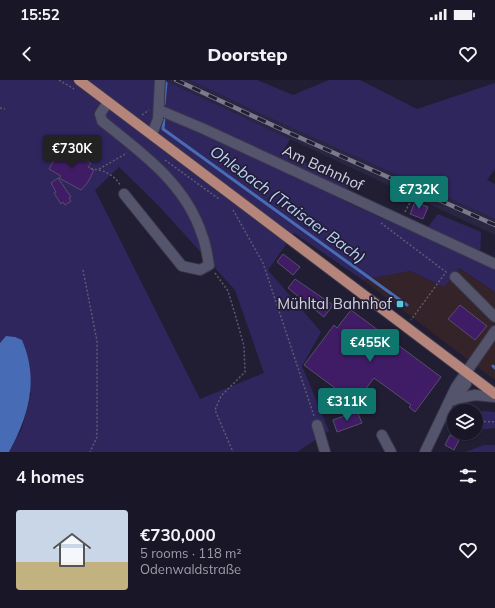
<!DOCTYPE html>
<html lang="en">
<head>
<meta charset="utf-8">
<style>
  :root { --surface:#191627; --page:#221f2f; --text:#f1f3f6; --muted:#9f9fa7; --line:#373544; --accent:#0f766e }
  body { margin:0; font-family:Mulish,sans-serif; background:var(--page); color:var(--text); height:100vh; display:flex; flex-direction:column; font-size:15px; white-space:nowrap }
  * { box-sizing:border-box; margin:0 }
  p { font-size:13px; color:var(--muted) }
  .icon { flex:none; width:22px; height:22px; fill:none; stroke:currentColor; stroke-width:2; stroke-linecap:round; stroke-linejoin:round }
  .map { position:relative; height:372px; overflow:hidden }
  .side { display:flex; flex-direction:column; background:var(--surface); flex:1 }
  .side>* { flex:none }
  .tools { position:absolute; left:447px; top:324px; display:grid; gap:8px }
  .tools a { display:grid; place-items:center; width:36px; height:36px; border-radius:50%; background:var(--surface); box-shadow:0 1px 3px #0004,0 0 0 1px var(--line); font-size:20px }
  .price { position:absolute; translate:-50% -34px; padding:0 9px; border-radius:4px; background:var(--accent); color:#fff; font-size:13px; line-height:26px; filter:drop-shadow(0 1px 2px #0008) }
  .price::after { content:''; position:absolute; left:50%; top:24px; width:12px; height:9px; margin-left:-6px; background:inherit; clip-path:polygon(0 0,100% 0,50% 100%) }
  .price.active { background:#222; color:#fff }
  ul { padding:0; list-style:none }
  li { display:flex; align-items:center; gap:12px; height:100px; padding:0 16px }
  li+li { border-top:1px solid var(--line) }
  li span { display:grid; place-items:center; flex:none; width:112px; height:80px; border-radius:4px; color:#555 }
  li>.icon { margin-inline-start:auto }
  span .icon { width:48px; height:48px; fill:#fffc; stroke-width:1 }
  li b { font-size:17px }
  h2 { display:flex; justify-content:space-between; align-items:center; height:48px; padding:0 16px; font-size:17px }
  .status { display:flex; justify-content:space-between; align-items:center; height:28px; padding:0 20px; background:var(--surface); direction:ltr }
  .status svg { height:11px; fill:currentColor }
  header { display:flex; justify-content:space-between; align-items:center; height:52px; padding:0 16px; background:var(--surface); font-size:18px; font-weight:800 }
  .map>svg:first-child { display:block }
  .commercial { fill:#35232a }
  .built { fill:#292642 }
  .green { fill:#30265e; fill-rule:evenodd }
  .water { fill:#486bb5 }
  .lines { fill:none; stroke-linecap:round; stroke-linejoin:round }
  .stream { stroke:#486bb5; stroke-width:3 }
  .building { fill:#401c66; stroke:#574e66 }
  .minor-casing { stroke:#3b384a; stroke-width:12 }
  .major-casing { stroke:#3b384a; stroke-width:12 }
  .path { stroke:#5d5b6e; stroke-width:1.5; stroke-dasharray:2 2; stroke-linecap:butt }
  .minor { stroke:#55546d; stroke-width:10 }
  .major { stroke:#b5857b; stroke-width:10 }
  .rail-casing { stroke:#7b798b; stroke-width:4.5 }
  .rail { stroke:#211e34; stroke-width:3; stroke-dasharray:9; stroke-linecap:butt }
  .poi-dot { fill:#54cadd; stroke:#211e34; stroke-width:1.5 }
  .labels { text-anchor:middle; stroke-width:3.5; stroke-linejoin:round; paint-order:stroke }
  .street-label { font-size:15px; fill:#d1d1df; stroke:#211e34 }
  .poi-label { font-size:15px; fill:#d1d1df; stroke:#211e34; text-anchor:end }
  .water-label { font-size:16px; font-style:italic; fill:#bacff7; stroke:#211e34 }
</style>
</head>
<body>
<div class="status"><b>15:52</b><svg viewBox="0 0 49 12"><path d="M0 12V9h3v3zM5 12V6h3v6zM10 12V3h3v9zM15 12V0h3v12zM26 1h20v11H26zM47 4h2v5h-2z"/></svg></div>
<header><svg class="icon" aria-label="back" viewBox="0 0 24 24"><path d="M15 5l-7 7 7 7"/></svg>Doorstep<svg class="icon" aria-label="heart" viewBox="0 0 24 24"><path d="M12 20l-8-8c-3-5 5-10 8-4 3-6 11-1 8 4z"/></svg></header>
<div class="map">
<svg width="495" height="372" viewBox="0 0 495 372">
  <rect width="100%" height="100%" fill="#211e34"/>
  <!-- commercial -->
  <polygon class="commercial" points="458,188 495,212 495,300 363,200 410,191 443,207"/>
  <!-- built -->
  <polygon class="built" points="164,0 190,0 261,34 495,139 495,155"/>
  <!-- green -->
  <g class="green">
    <path d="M 0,0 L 164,0 L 290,59 L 283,72 L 350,103 L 342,120 L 421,156 L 438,134 L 481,152 L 480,182 L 495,190 L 495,212 L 459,188 L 444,207 L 410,191 L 363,200 L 294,153 L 268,190 L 321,252 L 302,286 L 329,351 L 297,372 L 9,372 L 22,348 L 31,314 L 7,256 L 0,263 ZM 119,87 L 157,124 L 235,210 L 264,293 L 200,319 L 95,110 Z"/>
    <polygon points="190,0 257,0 293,15 329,0 360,0 417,29 495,3 495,89 487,100 495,104 495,139 261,34"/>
    <polygon points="484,331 495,332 495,348 476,350 476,332"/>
    <polygon points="484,365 495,365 495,372 465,372"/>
  </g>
  <!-- water -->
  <path class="water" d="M 6,256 L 15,257 L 22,260 C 39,300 29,335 9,372 L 0,372 L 0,263 Z"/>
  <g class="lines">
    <!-- stream -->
    <g class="stream">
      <polyline points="164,24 166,3"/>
      <polyline points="164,38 163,49 407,225"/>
      <polyline points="493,286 495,288"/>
    </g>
  </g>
  <!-- building -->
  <g class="building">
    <polygon points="61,67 91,83 88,87 94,90 88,102 81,110 59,98 61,96 49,89"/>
    <polygon points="58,98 71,117 69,118 71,121 65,125 63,122 61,124 54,113 56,112 51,103"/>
    <polygon points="415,122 428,127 423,139 410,134"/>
    <polygon points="283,174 300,187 293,195 277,182"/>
    <polygon points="295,199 333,225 324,237 288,208"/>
    <polygon points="460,225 487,246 475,260 448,239"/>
    <polygon points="351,230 441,297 415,332 409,327 411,325 374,298 355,323 304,285 334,245 337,248"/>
    <polygon points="357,331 362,343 337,352 333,340"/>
    <polygon points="450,355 459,360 454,370 445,365"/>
  </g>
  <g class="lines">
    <defs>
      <g id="minor">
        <path d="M 108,22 L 100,34 L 102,41 C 142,73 186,104 202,155 C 206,164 207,175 209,185 L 200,190 L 182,186 L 124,114"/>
        <polyline points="159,30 204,49 495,184"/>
        <polyline points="152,54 158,39 160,0"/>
        <polyline points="455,197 495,237"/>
        <polyline points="455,319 475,315 495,317"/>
        <polyline points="454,320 466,304 467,292"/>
        <polyline points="317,345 325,372"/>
        <polyline points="382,355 391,372"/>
        <polyline points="425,372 456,307 495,251"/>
      </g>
      <polyline id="major" points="79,0 495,314"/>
    </defs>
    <!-- minor casing -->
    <use href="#minor" class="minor-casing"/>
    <!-- major casing -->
    <use href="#major" class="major-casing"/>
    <!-- path -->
    <g class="path">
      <polyline points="59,0 74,9"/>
      <polyline points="0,28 5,29"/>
      <polyline points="142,35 149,30"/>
      <polyline points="165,80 219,119"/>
      <path d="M 91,89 C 102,89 115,95 120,105"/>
      <polyline points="99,89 127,73"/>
      <polyline points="233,130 263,183 314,336"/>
      <polyline points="405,132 415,113"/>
      <polyline points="381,143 446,192 411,240"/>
      <polyline points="83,190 97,261 97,357 90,372"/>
      <polyline points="215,193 228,211 235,234 244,266 245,292 221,316 215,330 233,372"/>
      <polyline points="476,341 495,342"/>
      <polyline points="448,348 454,348"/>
    </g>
    <!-- minor -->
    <use href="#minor" class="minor"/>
    <!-- major -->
    <use href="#major" class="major"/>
    <defs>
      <polyline id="rail" points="176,0 285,51 495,145"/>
    </defs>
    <!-- rail casing -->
    <use href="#rail" class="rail-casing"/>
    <!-- rail -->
    <use href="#rail" class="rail"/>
  </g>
  <!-- markers -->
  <rect class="poi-dot" x="396" y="220" width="8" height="8" rx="2"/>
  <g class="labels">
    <!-- street labels -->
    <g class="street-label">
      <text transform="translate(323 88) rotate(25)" y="5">Am Bahnhof</text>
    </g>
    <!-- poi labels -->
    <g class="poi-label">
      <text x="392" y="229">Mühltal Bahnhof</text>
    </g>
    <!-- water labels -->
    <g class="water-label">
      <text transform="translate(288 124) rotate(36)" y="6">Ohlebach (Traisaer Bach)</text>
    </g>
  </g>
</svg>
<div class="tools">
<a><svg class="icon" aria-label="layers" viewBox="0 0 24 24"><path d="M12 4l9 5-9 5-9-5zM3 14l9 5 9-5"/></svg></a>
</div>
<b class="price active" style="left:72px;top:89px">€730K</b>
<b class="price" style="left:419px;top:130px">€732K</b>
<b class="price" style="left:370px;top:283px">€455K</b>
<b class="price" style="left:347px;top:342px">€311K</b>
</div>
<section class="side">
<h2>4 homes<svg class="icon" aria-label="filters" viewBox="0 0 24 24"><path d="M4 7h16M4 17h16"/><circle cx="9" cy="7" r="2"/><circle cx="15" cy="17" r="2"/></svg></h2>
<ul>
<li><span style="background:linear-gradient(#c9d6e8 65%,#c2b280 0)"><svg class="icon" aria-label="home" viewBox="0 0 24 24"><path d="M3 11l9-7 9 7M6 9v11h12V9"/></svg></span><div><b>€730,000</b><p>5 rooms · 118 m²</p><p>Odenwaldstraße</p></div><svg class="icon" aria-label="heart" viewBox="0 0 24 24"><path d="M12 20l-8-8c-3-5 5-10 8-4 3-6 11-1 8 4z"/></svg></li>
</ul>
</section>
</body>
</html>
